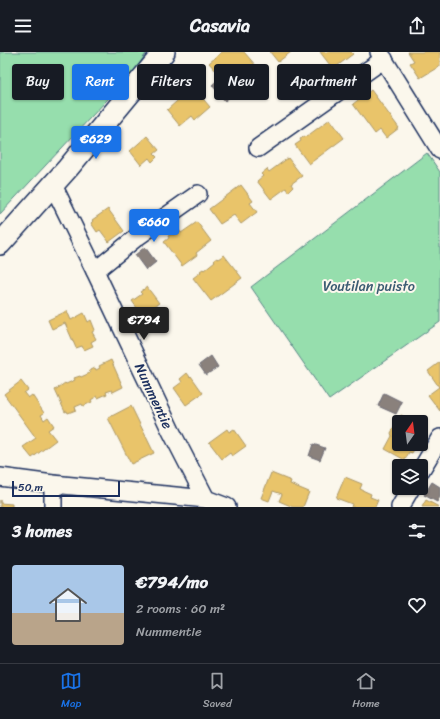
<!DOCTYPE html>
<html lang="en">
<head>
<meta charset="utf-8">
<style>
  :root { --surface:#171b24; --page:#242831; --text:#f1f3f6; --muted:#9ea1a6; --line:#363941; --accent:#1a73e8 }
  body { margin:0; font-family:Sriracha,sans-serif; background:var(--page); color:var(--text); height:100vh; display:flex; flex-direction:column; font-size:15px; white-space:nowrap }
  * { box-sizing:border-box; margin:0 }
  p { font-size:13px; color:var(--muted) }
  .icon { flex:none; width:22px; height:22px; fill:none; stroke:currentColor; stroke-width:2; stroke-linecap:round; stroke-linejoin:round }
  .map { position:relative; height:455px; overflow:hidden }
  .panel { display:flex; flex-direction:column; background:var(--surface); flex:1 }
  .panel>* { flex:none }
  .banner { position:absolute; left:12px; top:12px; width:416px; height:36px; display:flex; gap:8px }
  .needle { width:26px; rotate:14deg }
  .fabs { position:absolute; left:392px; top:363px; display:grid; gap:8px }
  .fabs a { display:grid; place-items:center; width:36px; height:36px; border-radius:4px; background:var(--surface); box-shadow:0 1px 3px #0004; font-size:20px }
  .scale { position:absolute; left:12px; bottom:10px; width:108px; box-sizing:border-box; padding-left:4px; border:2px solid #1b2f5e; border-top:0; font-size:11px; line-height:14px; white-space:nowrap; color:#1b2f5e; -webkit-text-stroke:3px #fbf7ec; paint-order:stroke }
  .price { position:absolute; translate:-50% -34px; padding:0 9px; border-radius:4px; background:var(--accent); color:#fff; font-size:13px; line-height:26px; filter:drop-shadow(0 1px 2px #0008) }
  .price::after { content:''; position:absolute; left:50%; top:24px; width:12px; height:9px; margin-left:-6px; background:inherit; clip-path:polygon(0 0,100% 0,50% 100%) }
  .price.selected { background:#222; color:#fff }
  ul { padding:0; list-style:none }
  li { display:flex; align-items:center; gap:12px; height:100px; padding:0 12px }
  li+li { border-top:1px solid var(--line) }
  li span { display:grid; place-items:center; flex:none; width:112px; height:80px; border-radius:4px; color:#555 }
  li>.icon { margin-inline-start:auto }
  span .icon { width:48px; height:48px; fill:#fffc; stroke-width:1 }
  li b { font-size:17px }
  h2 { display:flex; justify-content:space-between; align-items:center; height:48px; padding:0 12px; font-size:17px }
  .chip { padding:0 14px; border-radius:4px; background:var(--surface); box-shadow:0 1px 3px #0004; font-size:14px; line-height:36px }
  .chip.selected { background:var(--accent); color:#fff }
  header { display:flex; justify-content:space-between; align-items:center; height:52px; padding:0 12px; background:var(--surface); font-size:18px; font-weight:700 }
  .tab-bar { display:flex; justify-content:space-around; align-items:center; height:56px; border-top:1px solid var(--line); background:var(--surface); font-size:11px; color:var(--muted) }
  .tab-bar a { display:grid; justify-items:center; gap:2px }
  .tab-bar .selected { color:var(--accent) }
  .map>svg:first-child { display:block }
  .green { fill:#96dead; stroke:#588686 }
  .homes { fill:#e9c46a; stroke:#ab9766 }
  .industry { fill:#8a817c; stroke:#696873 }
  .lines { fill:none; stroke-linecap:round; stroke-linejoin:round }
  .minor-casing { stroke:#1b2f5e; stroke-width:20 }
  .tertiary-casing { stroke:#1b2f5e; stroke-width:24 }
  .minor { stroke:#fbf7ec; stroke-width:17 }
  .tertiary { stroke:#fbf7ec; stroke-width:21 }
  .labels { text-anchor:middle; stroke-width:4; stroke-linejoin:round; paint-order:stroke }
  .park-label { font-size:14px; fill:#3a5b72; stroke:#fbf7ec }
  .street-label { font-size:14px; fill:#1b2f5e; stroke:#fbf7ec }
</style>
</head>
<body>
<header><svg class="icon" aria-label="menu" viewBox="0 0 24 24"><path d="M4 6h16M4 12h16M4 18h16"/></svg>Casavia<svg class="icon" aria-label="share" viewBox="0 0 24 24"><path d="M12 15V3M7 8l5-5 5 5M5 13v7h14v-7"/></svg></header>
<div class="map">
<svg width="440" height="455" viewBox="0 0 440 455">
  <rect width="100%" height="100%" fill="#fbf7ec"/>
  <filter id="ink" filterUnits="userSpaceOnUse"><feTurbulence type="fractalNoise" baseFrequency=".025" numOctaves="2"/><feDisplacementMap in="SourceGraphic" scale="8" xChannelSelector="R" yChannelSelector="G"/><feConvolveMatrix kernelMatrix="1 2 1 2 8 2 1 2 1" color-interpolation-filters="sRGB"/></filter>
  <g filter="url(#ink)">
    <!-- green -->
    <g class="green">
      <polygon points="0,0 147,0 136,17 0,162"/>
      <polygon points="427,101 440,120 440,270 329,348 251,235"/>
    </g>
    <!-- homes -->
    <g class="homes">
      <polygon points="222,0 244,0 257,15 243,27 236,18 224,28 209,11"/>
      <polygon points="270,0 291,0 278,10"/>
      <polygon points="320,0 351,0 353,2 333,17"/>
      <polygon points="408,0 440,0 440,14 420,26 410,11 414,9"/>
      <polygon points="371,38 399,76 386,86 380,78 375,82 353,52"/>
      <polygon points="187,40 193,47 199,42 210,55 195,68 192,64 180,74 167,58"/>
      <polygon points="330,67 344,86 309,112 295,93 301,89 300,87 305,84 306,85"/>
      <polygon points="147,84 159,98 154,102 157,105 152,110 149,106 141,113 130,99"/>
      <polygon points="288,106 302,124 291,132 293,135 288,140 286,136 271,147 257,129 263,124 261,122 267,117 269,120"/>
      <polygon points="241,133 253,149 250,151 257,160 241,172 234,163 220,172 209,157"/>
      <polygon points="108,157 124,179 109,190 100,178 97,180 91,171 93,169 92,168"/>
      <polygon points="197,170 211,189 196,201 197,203 182,214 164,190 169,186 168,184 172,182 173,183 179,178 181,181"/>
      <polygon points="224,203 242,226 211,249 193,226 201,220 200,219 203,217 204,218 215,209 214,208 217,206 218,207"/>
      <polygon points="147,235 159,251 142,263 132,249 142,242 140,240"/>
      <polygon points="67,259 71,268 84,261 88,270 91,268 95,278 92,280 96,287 91,290 93,294 84,298 82,294 76,296 65,271 52,277 48,268"/>
      <polygon points="111,308 123,335 113,340 112,338 106,340 107,342 98,346 97,344 91,348 92,350 83,354 82,352 75,355 76,358 68,361 67,359 65,360 55,338 65,331 66,332 75,328 74,326 80,324 81,325 90,321 89,319 95,316 96,318 100,316 99,314"/>
      <polygon points="440,310 440,359 428,343 439,335 428,319"/>
      <polygon points="187,321 190,325 191,324 203,341 186,353 174,336 182,330 180,327"/>
      <polygon points="21,329 28,338 24,341 28,346 32,343 44,361 41,363 44,368 48,365 54,374 48,378 56,388 32,406 23,395 36,386 4,342"/>
      <polygon points="131,354 154,401 131,412 108,366"/>
      <polygon points="401,363 414,370 399,370 399,392 417,392 412,401 409,400 405,408 385,397 392,384 391,381"/>
      <polygon points="227,377 229,380 234,377 246,394 232,404 230,401 222,407 209,390"/>
      <polygon points="271,421 291,429 290,432 309,440 303,455 293,455 279,449 282,442 273,439 269,449 261,446"/>
      <polygon points="345,425 362,432 360,437 371,442 370,445 378,448 375,455 351,455 352,452 336,446"/>
      <polygon points="0,448 0,451 12,452 12,455 0,455"/>
      <polygon points="426,448 439,455 422,455"/>
    </g>
    <!-- industry -->
    <g class="industry">
      <polygon points="220,26 233,42 225,49 212,33"/>
      <polygon points="145,195 156,210 146,218 135,203"/>
      <polygon points="211,304 218,315 206,323 199,313"/>
      <polygon points="384,341 402,350 396,362 378,354"/>
      <polygon points="313,392 325,396 320,408 309,404"/>
      <polygon points="432,430 440,435 440,445 437,450 424,443"/>
    </g>
    <g class="lines">
      <defs>
        <g id="minor">
          <polyline points="379,0 440,98"/>
          <polyline points="258,96 384,7"/>
          <polyline points="53,133 95,219 171,379 206,447 227,455"/>
          <polyline points="95,219 137,185 198,142"/>
          <polyline points="421,418 440,386"/>
          <polyline points="0,425 53,432 206,447"/>
          <polyline points="53,455 53,432"/>
          <polyline points="400,455 411,436"/>
        </g>
        <polyline id="tertiary" points="0,192 68,116 164,0"/>
      </defs>
      <!-- minor casing -->
      <use href="#minor" class="minor-casing"/>
      <!-- tertiary casing -->
      <use href="#tertiary" class="tertiary-casing"/>
      <!-- minor -->
      <use href="#minor" class="minor"/>
      <!-- tertiary -->
      <use href="#tertiary" class="tertiary"/>
    </g>
  </g>
  <g class="labels">
    <!-- park labels -->
    <g class="park-label">
      <text x="369" y="239">Voutilan puisto</text>
    </g>
    <!-- street labels -->
    <g class="street-label">
      <text transform="translate(154 344) rotate(65)" y="5">Nummentie</text>
    </g>
  </g>
</svg>
<div class="fabs">
<a><svg class="needle" viewBox="-14 -14 28 28"><path d="M0-13l5 13h-10z" fill="#e53935"/><path d="M0 13l5-13h-10z" fill="#9ea1a6"/></svg></a>
<a><svg class="icon" aria-label="layers" viewBox="0 0 24 24"><path d="M12 4l9 5-9 5-9-5zM3 14l9 5 9-5"/></svg></a>
</div>
<div class="scale">50 m</div>
<b class="price" style="left:96px;top:108px">€629</b>
<b class="price" style="left:154px;top:191px">€660</b>
<b class="price selected" style="left:144px;top:289px">€794</b>
<div class="banner">
<a class="chip">Buy</a>
<a class="chip selected">Rent</a>
<a class="chip">Filters</a>
<a class="chip">New</a>
<a class="chip">Apartment</a>
</div>
</div>
<section class="panel">
<h2>3 homes<svg class="icon" aria-label="filters" viewBox="0 0 24 24"><path d="M4 7h16M4 17h16"/><circle cx="9" cy="7" r="2"/><circle cx="15" cy="17" r="2"/></svg></h2>
<ul>
<li><span style="background:linear-gradient(#a9c7e8 60%,#b9a48a 0)"><svg class="icon" aria-label="home" viewBox="0 0 24 24"><path d="M3 11l9-7 9 7M6 9v11h12V9"/></svg></span><div><b>€794/mo</b><p>2 rooms · 60 m²</p><p>Nummentie</p></div><svg class="icon" aria-label="heart" viewBox="0 0 24 24"><path d="M12 20l-8-8c-3-5 5-10 8-4 3-6 11-1 8 4z"/></svg></li>
</ul>
</section>
<nav class="tab-bar">
<a class="selected"><svg class="icon" aria-label="map" viewBox="0 0 24 24"><path d="M3 6l6-2 6 2 6-2v14l-6 2-6-2-6 2zM9 4v14M15 6v14"/></svg>Map</a>
<a><svg class="icon" aria-label="saved" viewBox="0 0 24 24"><path d="M7 4h10v16l-5-4-5 4z"/></svg>Saved</a>
<a><svg class="icon" aria-label="home" viewBox="0 0 24 24"><path d="M3 11l9-7 9 7M6 9v11h12V9"/></svg>Home</a>
</nav>
</body>
</html>
